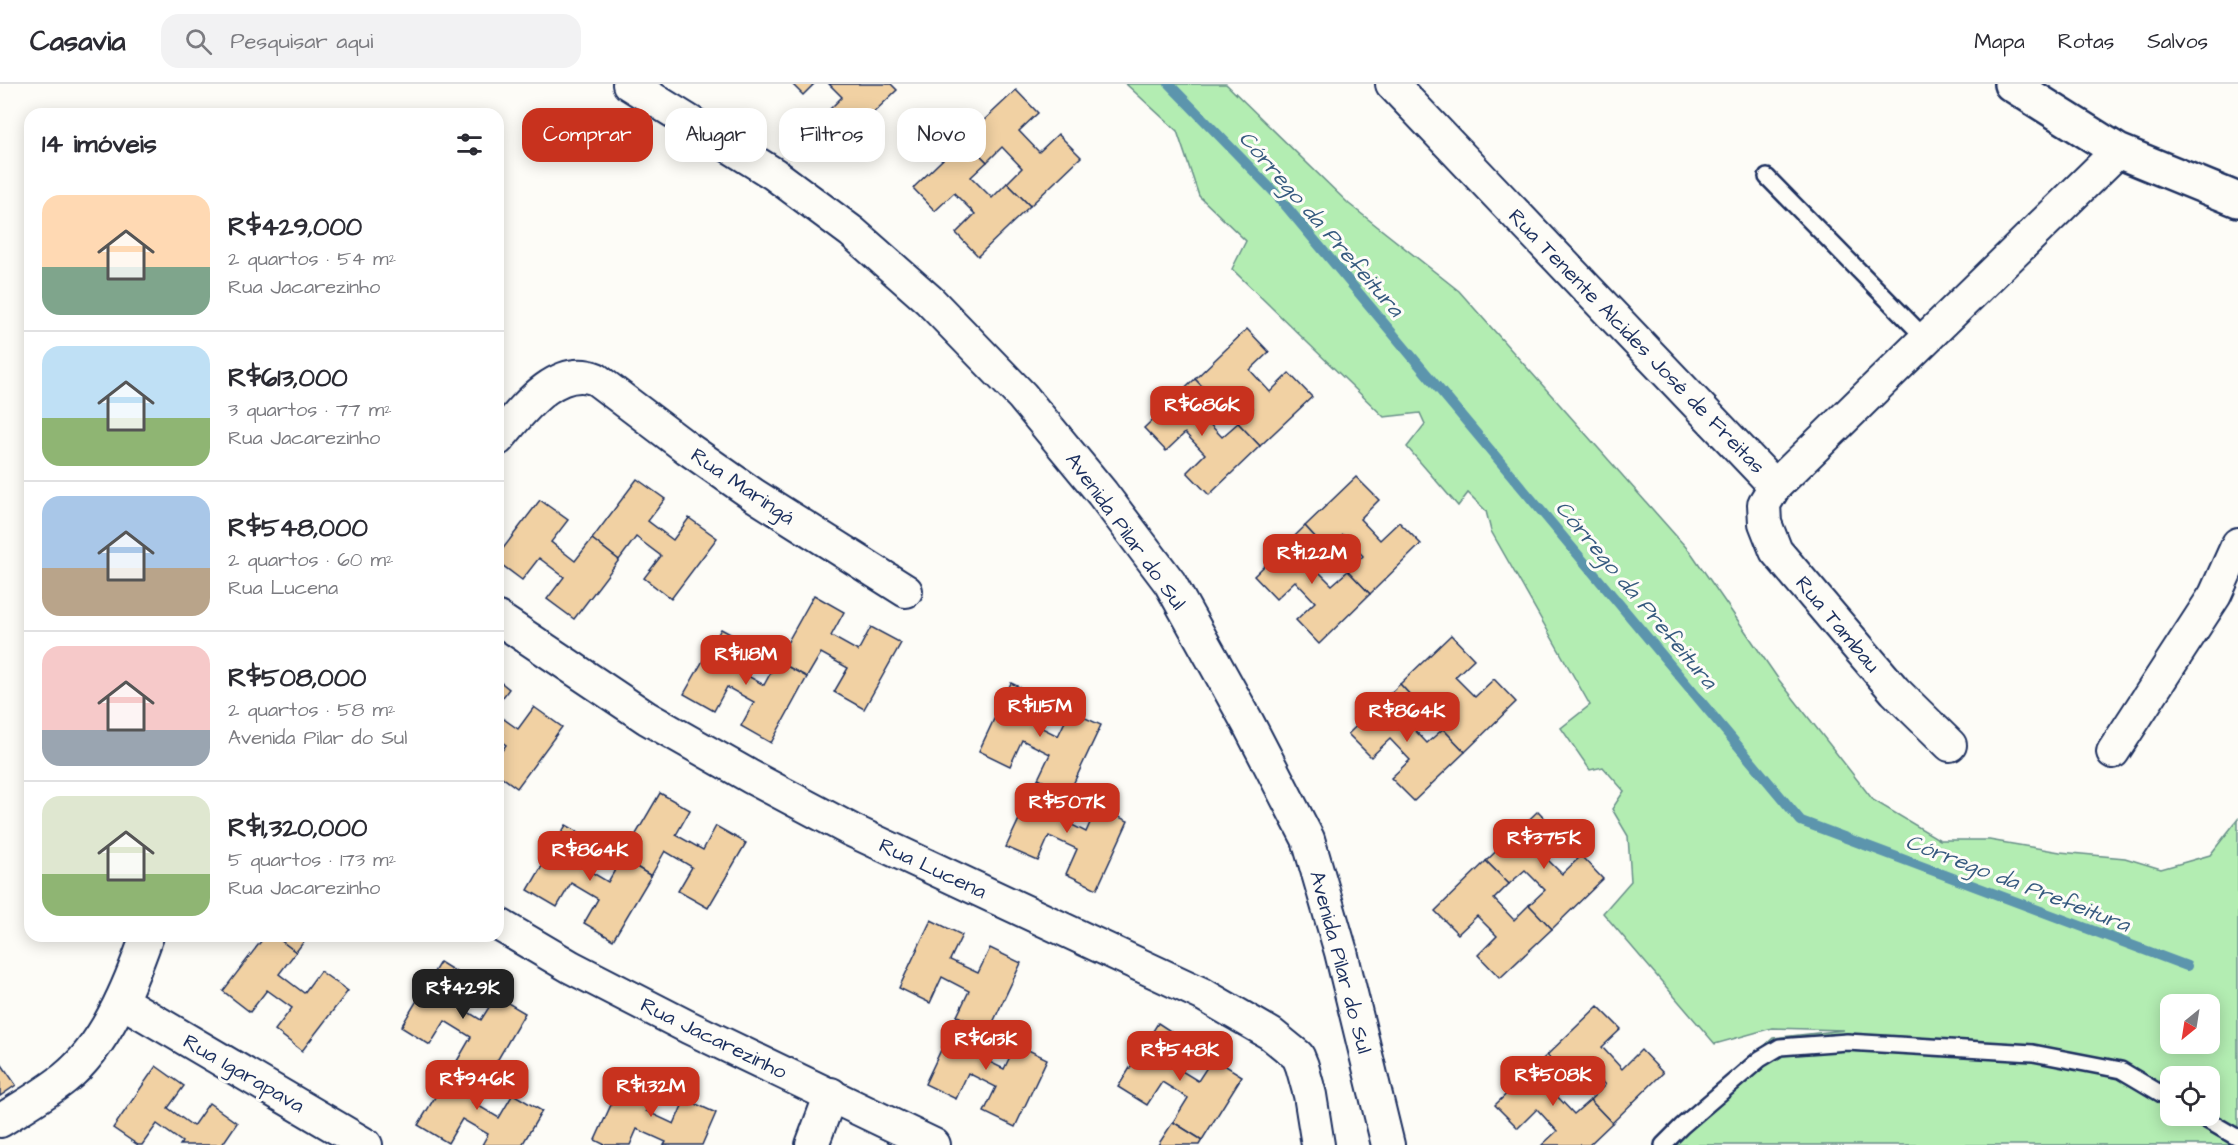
<!DOCTYPE html>
<html lang="pt">
<head>
<meta charset="utf-8">
<style>
  :root { --surface:#fff; --page:#f2f2f3; --text:#2b2b33; --muted:#7c7c81; --line:#e1e1e2; --accent:#c8321e }
  body { margin:0; font-family:"Architects Daughter",sans-serif; background:var(--page); color:var(--text); height:100vh; display:flex; flex-direction:column; font-size:22px; white-space:nowrap }
  * { box-sizing:border-box; margin:0 }
  p { font-size:20px; color:var(--muted) }
  .icon { flex:none; width:33px; height:33px; fill:none; stroke:currentColor; stroke-width:2; stroke-linecap:round; stroke-linejoin:round }
  .map { position:relative; flex:1; overflow:hidden }
  .panel { position:absolute; left:24px; top:24px; width:480px; height:834px; display:flex; flex-direction:column; background:var(--surface); border-radius:18px; box-shadow:0 3px 15px #0003 }
  .panel>* { flex:none }
  .banner { position:absolute; left:522px; top:24px; width:570px; height:54px; display:flex; gap:12px }
  .needle { width:39px; rotate:210deg }
  .buttons { position:absolute; left:2160px; top:910px; display:grid; gap:12px }
  .buttons a { display:grid; place-items:center; width:60px; height:60px; border-radius:12px; background:var(--surface); box-shadow:0 3px 15px #0003; font-size:30px }
  .price { position:absolute; translate:-50% -51px; padding:0 14px; border-radius:12px; background:var(--accent); color:#fff; font-size:20px; line-height:39px; filter:drop-shadow(0 2px 3px #0008) }
  .price::after { content:''; position:absolute; left:50%; top:36px; width:18px; height:14px; margin-left:-9px; background:inherit; clip-path:polygon(0 0,100% 0,50% 100%) }
  .price.active { background:#222; color:#fff }
  ul { padding:0; list-style:none }
  li { display:flex; align-items:center; gap:18px; height:150px; padding:0 18px }
  li+li { border-top:2px solid var(--line) }
  li span { display:grid; place-items:center; flex:none; width:168px; height:120px; border-radius:18px; color:#555 }
  li>.icon { margin-inline-start:auto }
  span .icon { width:72px; height:72px; fill:#fffc; stroke-width:1 }
  li b { font-size:26px }
  h2 { display:flex; justify-content:space-between; align-items:center; height:72px; padding:0 18px; font-size:26px }
  .chip { padding:0 21px; border-radius:18px; background:var(--surface); box-shadow:0 3px 15px #0003; font-size:21px; line-height:54px }
  .chip.active { background:var(--accent); color:#fff }
  header { display:flex; align-items:center; gap:36px; box-sizing:border-box; height:84px; padding:0 30px; background:var(--surface); border-bottom:2px solid var(--line) }
  header strong { font-size:28px }
  nav { display:flex; gap:33px; margin-inline-start:auto; font-size:21px }
  .search { width:420px; height:54px; background:var(--page); display:flex; align-items:center; gap:15px; box-sizing:border-box; padding:0 21px; border-radius:18px; color:var(--muted); font-size:22px }
  .map>svg:first-child { display:block }
  .green { fill:#b3edb2; stroke:#678e88; stroke-width:1.5; fill-rule:evenodd }
  .lines { fill:none; stroke-linecap:round; stroke-linejoin:round }
  .stream { stroke:#5c95ad; stroke-width:10 }
  .building { fill:#f1d1a3; stroke:#1b2f5e; stroke-width:1.5 }
  .lane-casing { stroke:#1b2f5e; stroke-width:20 }
  .street-casing { stroke:#1b2f5e; stroke-width:36 }
  .secondary-casing { stroke:#1b2f5e; stroke-width:38 }
  .lane { stroke:#fdfcf7; stroke-width:15 }
  .street { stroke:#fdfcf7; stroke-width:32 }
  .secondary { stroke:#fdfcf7; stroke-width:33 }
  .labels { text-anchor:middle; stroke-width:6; stroke-linejoin:round; paint-order:stroke }
  .street-label { font-size:21px; fill:#1b2f5e; stroke:#fdfcf7 }
  .water-label { font-size:22px; font-style:italic; fill:#365a7f; stroke:#fdfcf7 }
</style>
</head>
<body>
<header>
<strong>Casavia</strong>
<div class="search"><svg class="icon" aria-label="search" viewBox="0 0 24 24"><circle cx="10" cy="10" r="6"/><path d="M15 15l6 6"/></svg>Pesquisar aqui</div>
<nav><a>Mapa</a><a>Rotas</a><a>Salvos</a></nav>
</header>
<div class="map">
<svg width="2238" height="1061" viewBox="0 0 2238 1061">
  <rect width="100%" height="100%" fill="#fdfcf7"/>
  <filter id="ink" filterUnits="userSpaceOnUse"><feTurbulence type="fractalNoise" baseFrequency=".0167" numOctaves="2"/><feDisplacementMap in="SourceGraphic" scale="12" xChannelSelector="R" yChannelSelector="G"/><feConvolveMatrix kernelMatrix="1 2 1 2 8 2 1 2 1" color-interpolation-filters="sRGB"/></filter>
  <g filter="url(#ink)">
    <!-- green -->
    <path class="green" d="M 1126,0 L 1226,0 L 1349,120 L 1459,207 L 1692,470 L 1779,596 L 1873,716 L 1940,756 L 1989,756 L 2060,768 L 2125,774 L 2161,785 L 2210,771 L 2238,735 L 2238,1049 L 2217,1040 L 2234,1061 L 1672,1061 L 1715,1008 L 1773,954 L 1844,946 L 1772,944 L 1715,960 L 1603,829 L 1631,797 L 1628,752 L 1612,725 L 1624,707 L 1603,683 L 1590,686 L 1561,644 L 1590,621 L 1491,447 L 1486,427 L 1468,409 L 1458,422 L 1407,363 L 1425,340 L 1420,329 L 1384,333 L 1232,185 L 1246,157 L 1199,112 L 1177,47 ZM 2170,921 L 2210,921 L 2210,960 L 2170,960 ZM 2170,993 L 2210,993 L 2210,1032 L 2170,1032 Z"/>
    <g class="lines">
      <!-- stream -->
      <polyline class="stream" points="1169,0 1275,109 1801,737 2187,882"/>
    </g>
    <!-- building -->
    <g class="building">
      <polygon points="792,0 814,0 803,11"/>
      <polygon points="829,0 891,0 897,6 846,55 823,32 842,13"/>
      <polygon points="1016,6 1038,29 1019,47 1039,68 1058,50 1081,73 1030,122 1007,99 1022,84 1002,63 987,78 964,55"/>
      <polygon points="964,55 987,78 971,93 992,114 1007,99 1030,122 978,172 956,149 975,130 954,109 935,127 913,104"/>
      <polygon points="1247,245 1269,268 1250,286 1270,308 1289,289 1312,313 1260,362 1238,339 1253,324 1233,303 1217,318 1195,295"/>
      <polygon points="1195,295 1217,318 1202,332 1222,353 1238,339 1260,362 1209,411 1187,388 1205,370 1185,349 1166,367 1144,344"/>
      <polygon points="1356,393 1379,416 1360,435 1380,456 1399,438 1421,460 1370,510 1348,487 1363,472 1343,451 1327,466 1305,442"/>
      <polygon points="637,395 665,415 648,437 673,456 689,434 717,454 671,515 644,494 661,472 636,453 619,476 592,455"/>
      <polygon points="540,416 568,436 551,458 575,477 592,455 619,476 574,535 547,515 564,493 539,474 522,496 498,478 498,471"/>
      <polygon points="1305,442 1327,466 1312,481 1332,501 1348,487 1370,510 1319,560 1296,536 1315,518 1295,497 1276,515 1254,492"/>
      <polygon points="814,511 844,528 831,552 858,567 871,543 901,559 864,625 834,608 848,584 821,569 807,593 777,577"/>
      <polygon points="721,545 751,561 737,586 764,601 777,577 807,593 771,659 741,642 754,618 727,603 714,627 684,610"/>
      <polygon points="1451,551 1474,575 1455,593 1475,613 1494,595 1516,618 1465,668 1443,645 1458,630 1438,609 1422,624 1400,600"/>
      <polygon points="498,596 509,605 498,620"/>
      <polygon points="1011,599 1042,614 1030,638 1058,652 1070,627 1101,641 1069,709 1038,695 1050,670 1022,656 1010,682 979,667"/>
      <polygon points="1400,600 1422,624 1407,638 1427,659 1443,645 1465,668 1414,717 1391,694 1410,676 1390,655 1371,673 1348,650"/>
      <polygon points="534,623 562,643 517,704 498,690 498,672 506,661 498,655 498,631 518,645"/>
      <polygon points="1038,695 1069,709 1058,734 1086,748 1097,723 1128,737 1097,805 1066,790 1077,765 1049,752 1038,777 1006,763"/>
      <polygon points="660,709 690,726 676,751 703,766 716,742 746,759 708,824 678,807 692,783 665,767 651,792 622,774"/>
      <polygon points="1538,727 1561,751 1541,769 1562,790 1581,772 1603,795 1552,845 1529,821 1545,806 1525,786 1509,800 1486,777"/>
      <polygon points="566,741 596,758 581,782 608,798 622,774 651,792 613,856 584,839 598,815 571,799 557,823 528,806"/>
      <polygon points="1486,777 1509,800 1494,815 1514,836 1529,821 1552,845 1500,894 1478,871 1497,852 1477,832 1458,850 1435,827"/>
      <polygon points="931,836 962,851 950,876 978,889 990,864 1021,879 989,947 957,932 969,907 942,893 930,919 899,904"/>
      <polygon points="265,852 275,852 296,868 279,890 304,909 320,887 348,907 302,967 275,946 292,924 267,906 250,928 223,907"/>
      <polygon points="275,852 308,852 296,868"/>
      <polygon points="440,878 469,896 455,920 481,936 496,912 525,929 487,994 457,977 471,953 445,937 430,961 401,943"/>
      <polygon points="1598,922 1621,945 1602,963 1622,985 1641,966 1663,989 1612,1039 1590,1016 1605,1001 1585,980 1569,994 1547,971"/>
      <polygon points="957,932 989,947 977,972 1004,985 1016,960 1047,975 1015,1043 984,1028 996,1003 968,989 956,1015 925,1000"/>
      <polygon points="1158,939 1187,958 1172,981 1198,997 1213,974 1242,992 1202,1056 1173,1038 1188,1014 1162,998 1147,1021 1118,1003"/>
      <polygon points="1547,971 1569,994 1554,1009 1574,1030 1590,1016 1612,1039 1589,1061 1542,1061 1557,1047 1537,1025 1518,1044 1495,1021"/>
      <polygon points="457,977 487,994 472,1018 499,1034 513,1010 542,1027 522,1061 482,1061 488,1050 462,1035 448,1059 418,1041"/>
      <polygon points="0,978 16,1001 0,1012"/>
      <polygon points="156,982 184,1002 168,1024 193,1042 209,1019 237,1039 222,1061 180,1061 182,1058 157,1040 142,1061 138,1061 113,1044"/>
      <polygon points="626,988 657,1002 646,1027 674,1040 685,1015 716,1029 702,1061 664,1061 666,1058 637,1045 630,1061 605,1061 595,1056"/>
      <polygon points="1173,1038 1202,1056 1199,1061 1158,1061"/>
    </g>
    <g class="lines">
      <defs>
        <g id="lane">
          <polyline points="1767,93 1926,255"/>
          <polyline points="2200,1032 2238,1054"/>
          <polyline points="1663,1061 1682,1042 1760,975 1780,963 1847,958 2033,969 2121,986 2170,1015"/>
        </g>
        <g id="street">
          <polyline points="629,0 774,90 852,148 929,216 1022,312 1102,409 1170,499 1248,639 1308,755 1341,868 1388,1061"/>
          <polyline points="1392,0 1775,402"/>
          <path d="M 498,355 C 521,328 556,279 596,295 L 687,364 L 754,411 L 906,507"/>
          <polyline points="498,534 647,634 751,693 851,746 1202,910 1271,950 1298,972 1302,982 1310,1011 1318,1061"/>
          <polyline points="1950,661 1895,607 1776,467 1765,439 1764,420 1775,402 2118,67"/>
          <polyline points="2113,668 2215,511 2238,460"/>
          <polyline points="498,840 571,883 688,943 934,1061"/>
          <polyline points="121,917 366,1061"/>
          <path d="M 0,1037 C 22,1023 45,1010 65,994 C 106,961 130,900 147,852"/>
          <polyline points="812,1061 831,1010"/>
        </g>
        <polyline id="secondary" points="2011,0 2118,67 2238,116"/>
      </defs>
      <!-- lane casing -->
      <use href="#lane" class="lane-casing"/>
      <!-- street casing -->
      <use href="#street" class="street-casing"/>
      <!-- secondary casing -->
      <use href="#secondary" class="secondary-casing"/>
      <!-- lane -->
      <use href="#lane" class="lane"/>
      <!-- street -->
      <use href="#street" class="street"/>
      <!-- secondary -->
      <use href="#secondary" class="secondary"/>
    </g>
  </g>
  <g class="labels">
    <!-- street labels -->
    <g class="street-label">
      <text transform="translate(1637 257) rotate(46)" y="7">Rua Tenente Alcides José de Freitas</text>
      <text transform="translate(743 402) rotate(34)" y="7">Rua Maringá</text>
      <text transform="translate(1126 447) rotate(54)" y="7">Avenida Pilar do Sul</text>
      <text transform="translate(1838 540) rotate(50)" y="7">Rua Tambau</text>
      <text transform="translate(933 784) rotate(25)" y="7">Rua Lucena</text>
      <text transform="translate(1341 878) rotate(75)" y="7">Avenida Pilar do Sul</text>
      <text transform="translate(714 954) rotate(26)" y="7">Rua Jacarezinho</text>
      <text transform="translate(244 989) rotate(30)" y="7">Rua Igarapava</text>
    </g>
    <!-- water labels -->
    <g class="water-label">
      <text transform="translate(1322 139) rotate(49)" y="8">Córrego da Prefeitura</text>
      <text transform="translate(1637 510) rotate(50)" y="8">Córrego da Prefeitura</text>
      <text transform="translate(2018 798) rotate(21)" y="8">Córrego da Prefeitura</text>
    </g>
  </g>
</svg>
<div class="buttons">
<a><svg class="needle" viewBox="-14 -14 28 28"><path d="M0-13l5 13h-10z" fill="#e53935"/><path d="M0 13l5-13h-10z" fill="#7c7c81"/></svg></a>
<a><svg class="icon" aria-label="locate" viewBox="0 0 24 24"><circle cx="12" cy="12" r="6"/><path d="M12 2v4M12 18v4M2 12h4M18 12h4"/></svg></a>
</div>
<b class="price" style="left:1202px;top:353px">R$686K</b>
<b class="price" style="left:1312px;top:501px">R$1.22M</b>
<b class="price" style="left:746px;top:602px">R$1.18M</b>
<b class="price" style="left:1040px;top:654px">R$1.15M</b>
<b class="price" style="left:1407px;top:659px">R$864K</b>
<b class="price" style="left:1067px;top:750px">R$507K</b>
<b class="price" style="left:1544px;top:786px">R$375K</b>
<b class="price" style="left:590px;top:798px">R$864K</b>
<b class="price active" style="left:463px;top:936px">R$429K</b>
<b class="price" style="left:986px;top:987px">R$613K</b>
<b class="price" style="left:1180px;top:998px">R$548K</b>
<b class="price" style="left:1553px;top:1023px">R$508K</b>
<b class="price" style="left:477px;top:1027px">R$946K</b>
<b class="price" style="left:651px;top:1034px">R$1.32M</b>
<div class="banner">
<a class="chip active">Comprar</a>
<a class="chip">Alugar</a>
<a class="chip">Filtros</a>
<a class="chip">Novo</a>
</div>
<section class="panel">
<h2>14 imóveis<svg class="icon" aria-label="filters" viewBox="0 0 24 24"><path d="M4 7h16M4 17h16"/><circle cx="9" cy="7" r="2"/><circle cx="15" cy="17" r="2"/></svg></h2>
<ul>
<li><span style="background:linear-gradient(#ffd9b3 60%,#7fa58c 0)"><svg class="icon" aria-label="home" viewBox="0 0 24 24"><path d="M3 11l9-7 9 7M6 9v11h12V9"/></svg></span><div><b>R$429,000</b><p>2 quartos · 54 m²</p><p>Rua Jacarezinho</p></div></li>
<li><span style="background:linear-gradient(#bfe0f5 60%,#8fb573 0)"><svg class="icon" aria-label="home" viewBox="0 0 24 24"><path d="M3 11l9-7 9 7M6 9v11h12V9"/></svg></span><div><b>R$613,000</b><p>3 quartos · 77 m²</p><p>Rua Jacarezinho</p></div></li>
<li><span style="background:linear-gradient(#a9c7e8 60%,#b9a48a 0)"><svg class="icon" aria-label="home" viewBox="0 0 24 24"><path d="M3 11l9-7 9 7M6 9v11h12V9"/></svg></span><div><b>R$548,000</b><p>2 quartos · 60 m²</p><p>Rua Lucena</p></div></li>
<li><span style="background:linear-gradient(#f6c9c9 70%,#9aa5b1 0)"><svg class="icon" aria-label="home" viewBox="0 0 24 24"><path d="M3 11l9-7 9 7M6 9v11h12V9"/></svg></span><div><b>R$508,000</b><p>2 quartos · 58 m²</p><p>Avenida Pilar do Sul</p></div></li>
<li><span style="background:linear-gradient(#dfe7d0 65%,#8fb573 0)"><svg class="icon" aria-label="home" viewBox="0 0 24 24"><path d="M3 11l9-7 9 7M6 9v11h12V9"/></svg></span><div><b>R$1,320,000</b><p>5 quartos · 173 m²</p><p>Rua Jacarezinho</p></div></li>
</ul>
</section>
</div>
</body>
</html>
